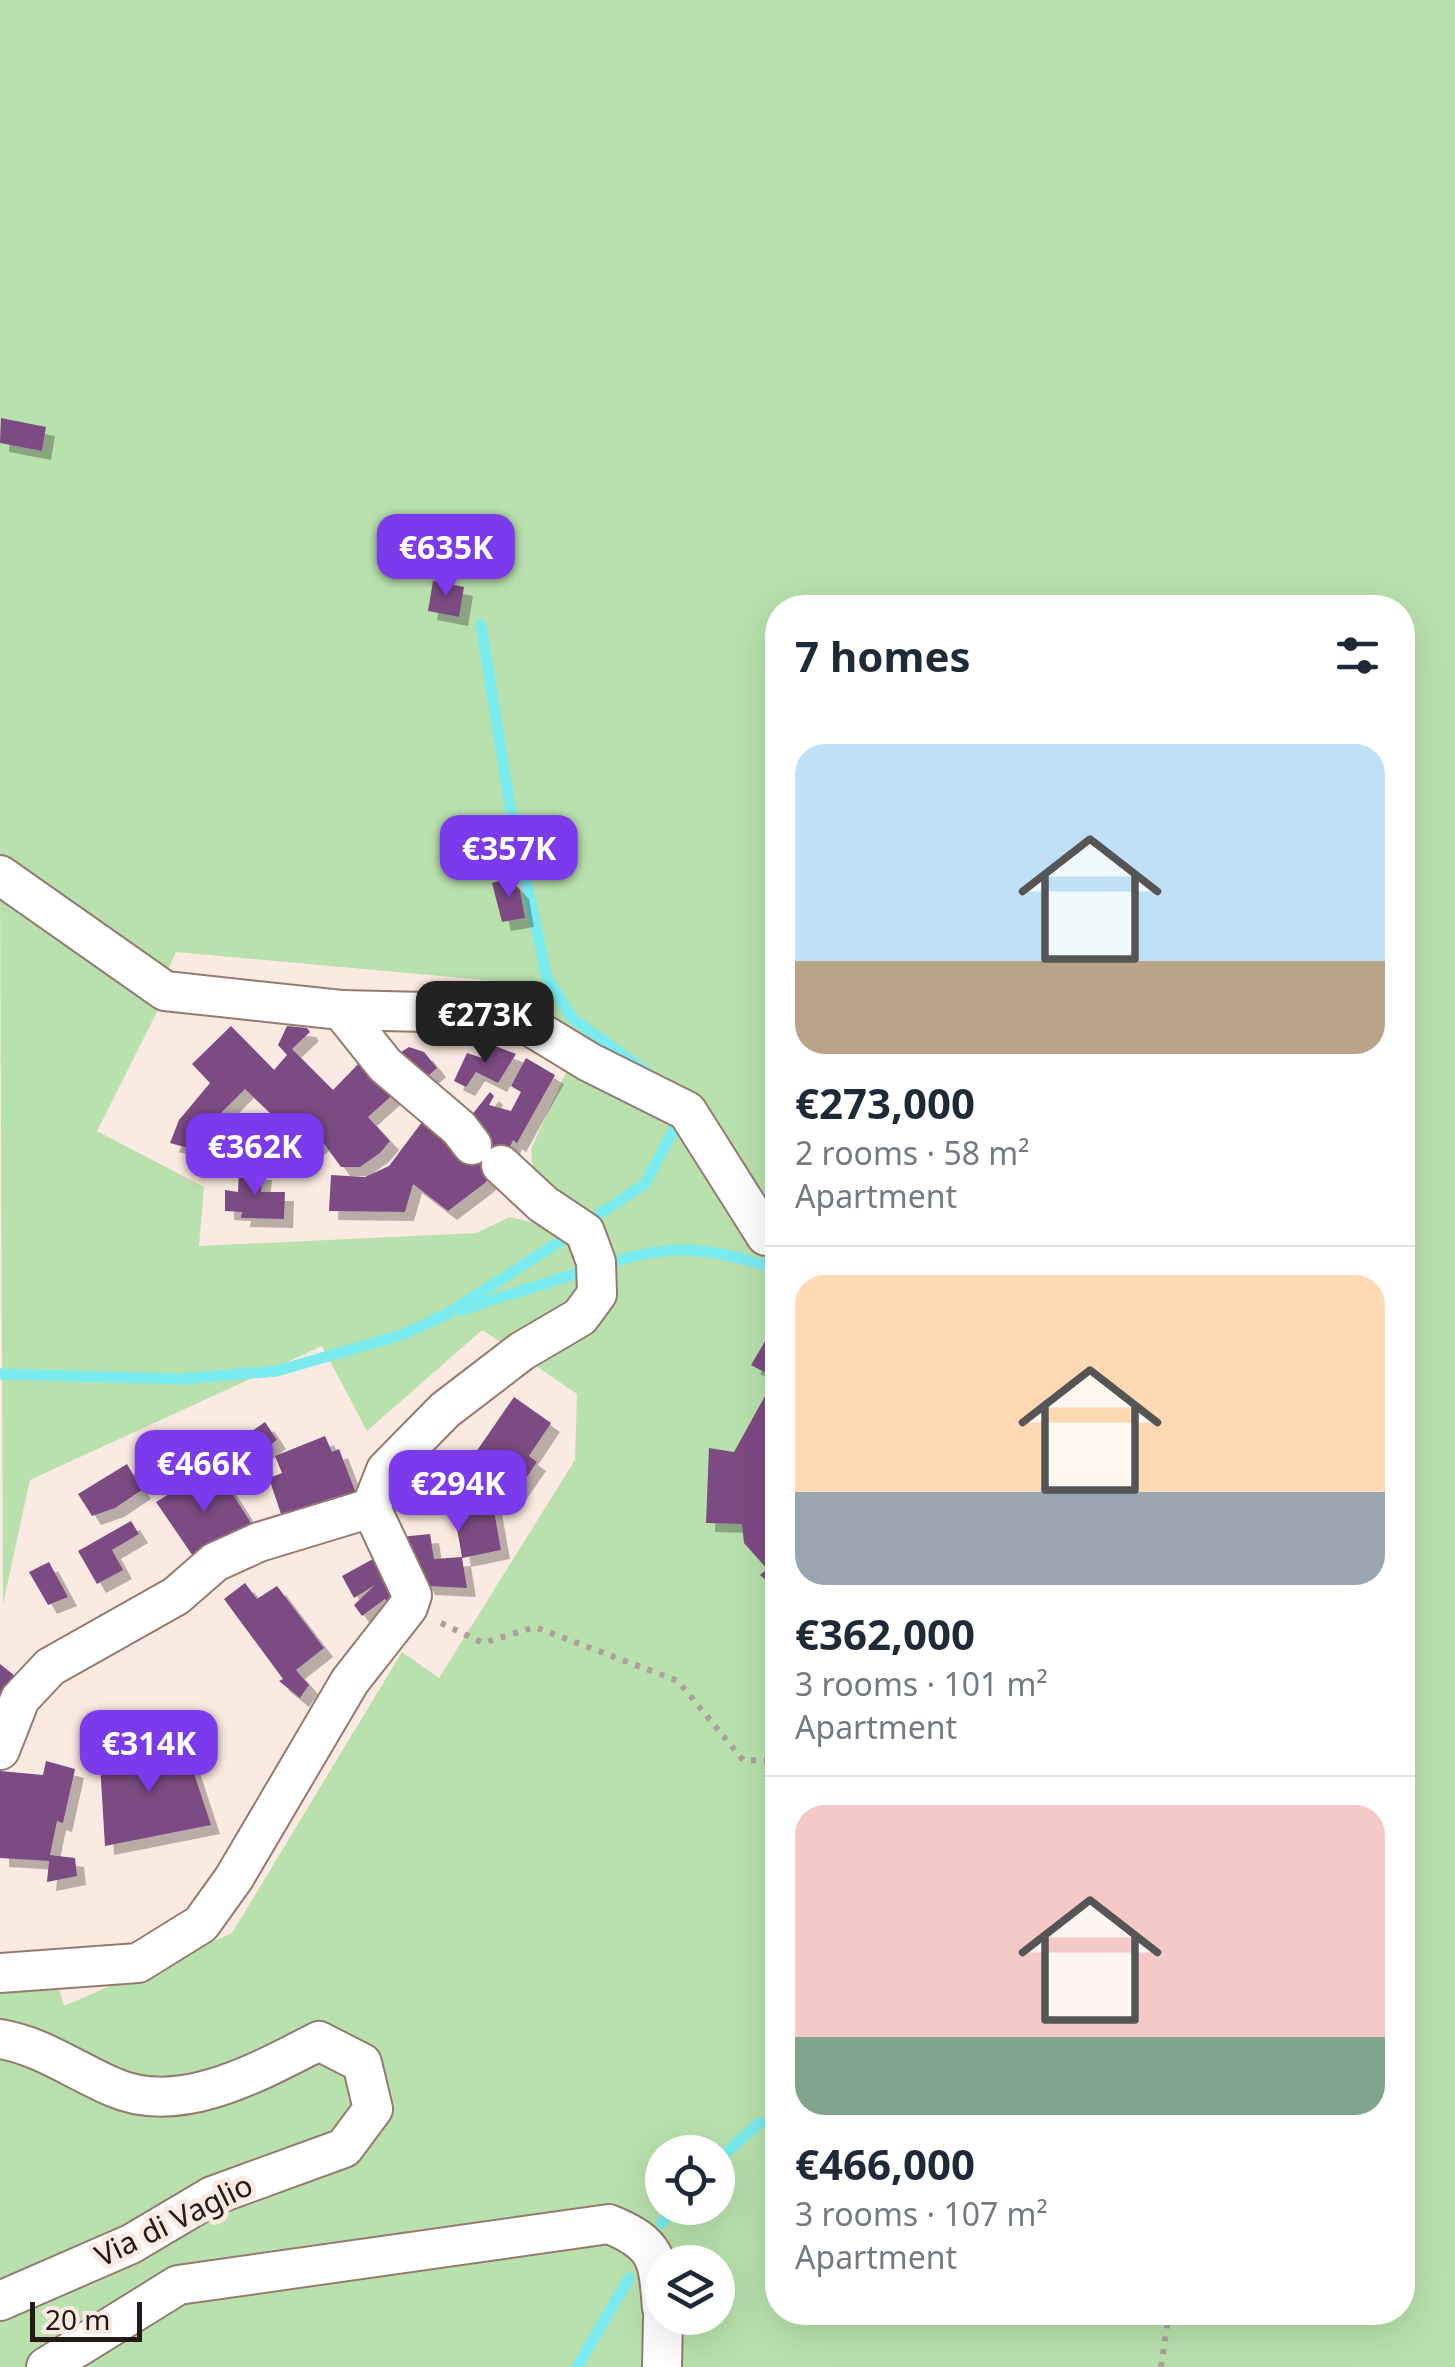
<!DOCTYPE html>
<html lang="en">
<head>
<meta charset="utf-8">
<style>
  :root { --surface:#fff; --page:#f2f2f3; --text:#1f2937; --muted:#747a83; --line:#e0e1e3; --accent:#7c3aed }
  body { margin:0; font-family:"Noto Sans",sans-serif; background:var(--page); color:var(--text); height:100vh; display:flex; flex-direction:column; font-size:38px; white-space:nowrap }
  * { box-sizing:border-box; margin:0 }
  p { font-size:32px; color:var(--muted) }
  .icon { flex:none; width:55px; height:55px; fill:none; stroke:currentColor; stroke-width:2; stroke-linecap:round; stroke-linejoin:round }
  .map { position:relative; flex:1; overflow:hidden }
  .panel { position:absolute; left:765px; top:595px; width:650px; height:1730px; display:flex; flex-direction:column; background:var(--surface); border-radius:40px; box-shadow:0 10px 40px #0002 }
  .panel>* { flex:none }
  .controls { position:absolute; left:645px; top:2135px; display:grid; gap:20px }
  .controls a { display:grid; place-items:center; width:90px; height:90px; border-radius:50%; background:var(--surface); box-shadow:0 10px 40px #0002; font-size:50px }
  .scale { position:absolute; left:30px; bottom:25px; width:112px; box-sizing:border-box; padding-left:10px; border:5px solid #241a15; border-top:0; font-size:28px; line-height:35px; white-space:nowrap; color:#241a15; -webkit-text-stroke:8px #fbeae1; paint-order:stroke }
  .price { position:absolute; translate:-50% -85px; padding:0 22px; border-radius:20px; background:var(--accent); color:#fff; font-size:32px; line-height:65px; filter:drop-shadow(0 2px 5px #0008) }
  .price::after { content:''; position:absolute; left:50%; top:60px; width:30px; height:22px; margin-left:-15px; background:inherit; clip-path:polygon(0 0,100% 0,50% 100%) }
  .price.on { background:#222; color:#fff }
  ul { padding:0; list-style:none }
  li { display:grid; align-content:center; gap:20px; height:530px; padding:0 30px }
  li+li { border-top:2px solid var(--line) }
  li span { display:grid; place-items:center; height:310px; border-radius:30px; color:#555 }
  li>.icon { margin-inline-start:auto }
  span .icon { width:180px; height:180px; fill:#fffc; stroke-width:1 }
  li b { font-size:42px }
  h2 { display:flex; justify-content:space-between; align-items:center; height:120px; padding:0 30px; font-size:42px }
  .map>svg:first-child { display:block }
  .green { fill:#b9e1ad; fill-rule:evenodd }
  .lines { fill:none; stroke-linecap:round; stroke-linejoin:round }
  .stream { stroke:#7aecf0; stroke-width:11 }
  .building { fill:#7d4b83; filter:url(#shadow) }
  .street-casing { stroke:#957b6f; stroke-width:42 }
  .path { stroke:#ae9f98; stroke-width:6; stroke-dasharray:5 8; stroke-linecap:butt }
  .street { stroke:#fff; stroke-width:38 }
  .labels { text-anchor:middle; stroke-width:10; stroke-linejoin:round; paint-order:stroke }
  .street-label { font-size:30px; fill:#241a15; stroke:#fbeae1 }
</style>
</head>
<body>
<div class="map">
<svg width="1455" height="2367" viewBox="0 0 1455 2367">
  <defs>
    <filter id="shadow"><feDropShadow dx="9" dy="9" stdDeviation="0" flood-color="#0004"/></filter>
  </defs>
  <rect width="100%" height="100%" fill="#fbeae1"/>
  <!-- green -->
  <g class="green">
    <path d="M 0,0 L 1455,0 L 1455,2367 L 674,2367 L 674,2318 L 718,2318 L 718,2262 L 669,2262 L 643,2226 L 175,2273 L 26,2367 L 0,2367 L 0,1986 L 57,1982 L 64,2006 L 232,1933 L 402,1652 L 439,1678 L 575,1460 L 577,1394 L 526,1359 L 573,1335 L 616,1299 L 612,1253 L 534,1184 L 531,1149 L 579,1044 L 529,984 L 176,952 L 163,980 L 0,866 ZM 778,608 L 1402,608 L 1402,2312 L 778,2312 ZM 662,2152 L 718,2152 L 718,2208 L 662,2208 Z"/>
    <polygon points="0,884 164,998 97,1131 204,1187 199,1246 476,1233 510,1217 556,1228 584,1262 576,1302 510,1348 482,1330 367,1431 322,1346 30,1480 3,1604"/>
    <polygon points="607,2236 647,2264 651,2367 66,2367 182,2296"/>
  </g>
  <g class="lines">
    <!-- stream -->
    <g class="stream">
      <polyline points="481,625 510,806 547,978 572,1018 648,1073"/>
      <polyline points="598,1215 645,1184 677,1123"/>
      <path d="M 617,1261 C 680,1241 717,1251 778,1269"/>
      <polyline points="461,1310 578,1273"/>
      <polyline points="0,1374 180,1379 277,1371 404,1334 447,1314 564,1239"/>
      <polyline points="718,2160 758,2124 778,2118"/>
      <polyline points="661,2223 675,2208"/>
      <polyline points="577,2367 629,2278"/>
    </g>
  </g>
  <!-- building -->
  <g class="building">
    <polygon points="1,418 46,427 42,451 0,443"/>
    <polygon points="433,581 464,587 459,617 428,611"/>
    <polygon points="509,878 520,890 525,918 502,922 492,883"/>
    <polygon points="231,1026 274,1070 287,1055 278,1045 287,1026 307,1028 310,1032 292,1049 333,1090 367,1055 398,1090 368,1117 390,1141 380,1153 360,1167 341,1167 322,1141 309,1150 245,1089 212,1122 195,1150 170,1143 179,1120 210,1083 192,1064"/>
    <polygon points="493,1045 516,1054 498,1083 476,1072 466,1087 454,1081 467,1053 485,1059"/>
    <polygon points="409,1047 424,1052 437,1068 415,1088 398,1054"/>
    <polygon points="526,1058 555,1075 517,1143 513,1140 504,1162 485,1183 448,1211 413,1184 405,1212 329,1211 331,1175 365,1177 389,1166 425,1118 463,1126 490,1092 494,1096 489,1105 511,1111 521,1092 511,1086"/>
    <polygon points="239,1170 263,1171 261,1192 285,1192 284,1219 241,1218 242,1212 225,1211 225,1190 238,1192"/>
    <polygon points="770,1333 778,1336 778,1458 771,1470 770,1525 778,1535 778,1591 760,1575 767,1569 744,1543 742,1524 706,1523 709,1448 734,1452 775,1378 751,1365"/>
    <polygon points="514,1397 551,1423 529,1456 537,1462 513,1497 467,1465"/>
    <polygon points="265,1422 277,1440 259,1454 264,1467 240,1477 228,1448"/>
    <polygon points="325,1436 332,1452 339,1449 357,1496 283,1520 269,1478 282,1473 275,1456"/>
    <polygon points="127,1464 142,1490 115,1508 92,1516 78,1494"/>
    <polygon points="468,1468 472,1491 490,1488 501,1550 462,1558 467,1588 426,1586 400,1537 430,1534 434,1559 462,1557 447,1472"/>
    <polygon points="202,1474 212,1490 225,1482 253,1526 195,1559 156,1502"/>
    <polygon points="131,1521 139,1534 112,1550 123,1570 97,1584 78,1551"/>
    <polygon points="382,1554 403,1594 389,1604 385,1599 362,1616 354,1605 375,1585 354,1598 342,1576"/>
    <polygon points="49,1562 68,1597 48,1605 29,1572"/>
    <polygon points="245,1583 257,1599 277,1586 324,1648 296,1670 309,1685 300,1698 279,1681 283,1679 224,1599"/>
    <polygon points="0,1664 20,1680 8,1703 0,1698"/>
    <polygon points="99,1747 172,1753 186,1749 211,1825 105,1846"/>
    <polygon points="46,1761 75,1769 63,1823 57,1821 50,1855 75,1858 77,1876 47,1882 49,1861 0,1858 0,1771 43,1775"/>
  </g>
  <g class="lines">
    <defs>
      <g id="street">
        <polyline points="0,875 165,991 341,1010 385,1065 459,1128 472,1145"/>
        <polyline points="341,1010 510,1014 589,1062 687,1111 766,1236"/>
        <polyline points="0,1750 20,1699 50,1667 176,1596 215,1562 259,1542 371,1508"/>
        <polyline points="0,1973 138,1963 201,1924 234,1878 350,1681 408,1607 412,1595 371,1508 386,1470 445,1410 522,1351 580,1317 597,1294 596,1262 585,1232 543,1204 501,1165"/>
        <path d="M 0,2039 C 42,2046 75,2071 113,2087 C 180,2117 260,2071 319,2041 L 362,2063 L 373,2109 L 344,2148 L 212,2196 L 131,2244 L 0,2301"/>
        <path d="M 46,2367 L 178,2285 L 609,2224 C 658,2244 658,2259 662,2308"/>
        <polyline points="662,2367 663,2318"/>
      </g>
    </defs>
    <!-- street casing -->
    <use href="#street" class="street-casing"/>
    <!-- path -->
    <g class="path">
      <polyline points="441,1623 483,1643 535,1627 678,1681 743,1760 778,1761"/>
      <polyline points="1161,2367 1169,2312"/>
    </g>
    <!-- street -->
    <use href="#street" class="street"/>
  </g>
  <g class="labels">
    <!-- street labels -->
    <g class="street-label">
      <text transform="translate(174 2221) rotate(-26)" y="10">Via di Vaglio</text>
    </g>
  </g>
</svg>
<div class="controls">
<a><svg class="icon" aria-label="locate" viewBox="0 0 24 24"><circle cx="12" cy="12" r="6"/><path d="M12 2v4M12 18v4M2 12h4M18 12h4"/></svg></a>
<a><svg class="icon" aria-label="layers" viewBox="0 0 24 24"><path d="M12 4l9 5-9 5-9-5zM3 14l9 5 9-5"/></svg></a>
</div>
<div class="scale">20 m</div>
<b class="price" style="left:446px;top:599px">€635K</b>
<b class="price" style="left:509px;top:900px">€357K</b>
<b class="price on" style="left:485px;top:1066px">€273K</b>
<b class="price" style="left:255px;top:1198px">€362K</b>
<b class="price" style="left:204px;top:1515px">€466K</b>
<b class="price" style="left:458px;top:1535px">€294K</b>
<b class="price" style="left:149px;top:1795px">€314K</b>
<section class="panel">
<h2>7 homes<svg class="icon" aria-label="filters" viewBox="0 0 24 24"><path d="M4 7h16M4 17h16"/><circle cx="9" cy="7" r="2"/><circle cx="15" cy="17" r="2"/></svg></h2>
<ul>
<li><span style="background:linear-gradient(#bfe0f5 70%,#b9a48a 0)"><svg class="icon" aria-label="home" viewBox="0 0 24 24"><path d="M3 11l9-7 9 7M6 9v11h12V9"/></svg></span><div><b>€273,000</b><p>2 rooms · 58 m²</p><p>Apartment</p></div></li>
<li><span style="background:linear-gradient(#ffd9b3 70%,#9aa5b1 0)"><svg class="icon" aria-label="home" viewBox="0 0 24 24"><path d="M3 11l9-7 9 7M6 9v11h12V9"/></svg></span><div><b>€362,000</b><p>3 rooms · 101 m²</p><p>Apartment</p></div></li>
<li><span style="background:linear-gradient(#f6c9c9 75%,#7fa58c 0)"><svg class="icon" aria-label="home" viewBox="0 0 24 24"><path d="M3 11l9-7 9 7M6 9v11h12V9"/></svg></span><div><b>€466,000</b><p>3 rooms · 107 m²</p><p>Apartment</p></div></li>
</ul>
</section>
</div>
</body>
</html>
